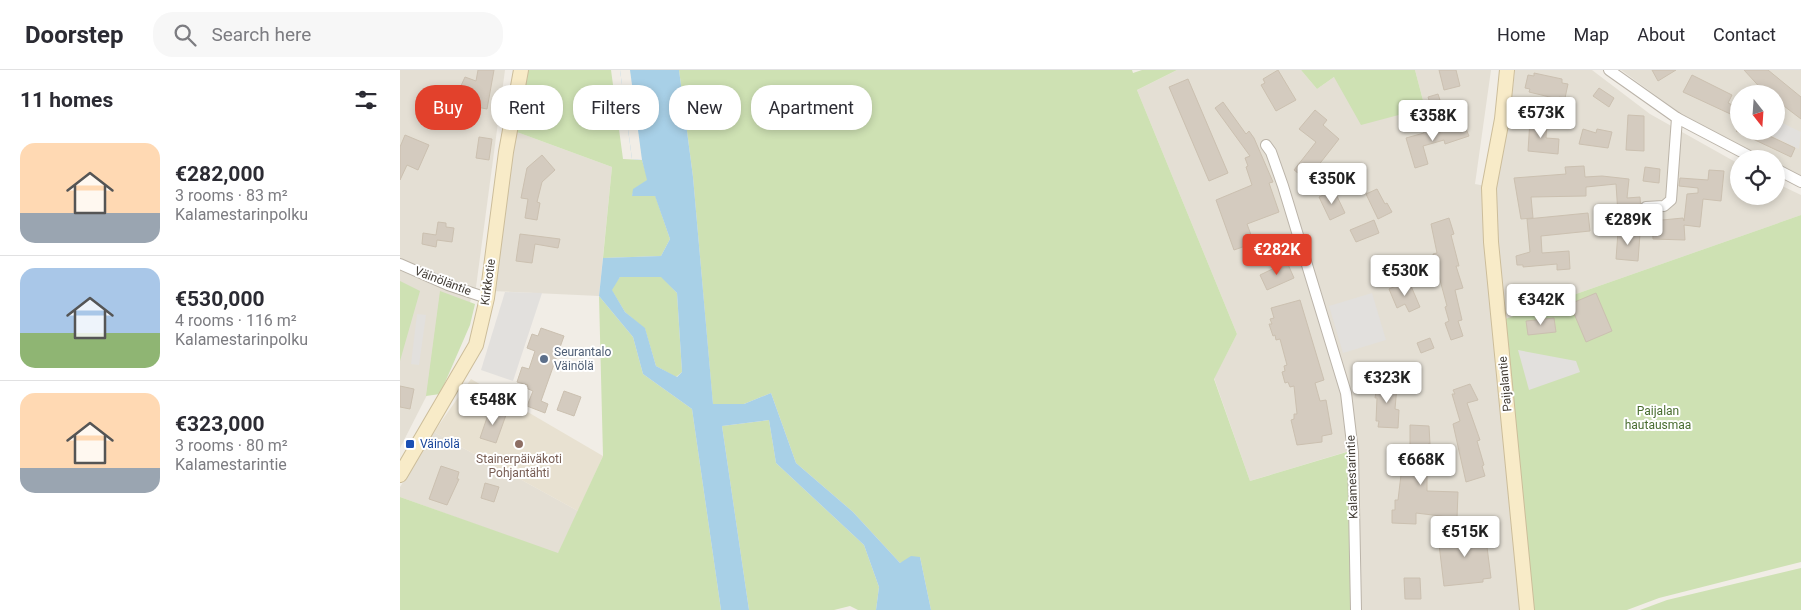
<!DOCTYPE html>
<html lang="en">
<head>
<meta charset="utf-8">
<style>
  :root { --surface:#fff; --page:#f7f7f7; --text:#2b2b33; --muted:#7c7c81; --line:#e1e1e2; --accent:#e2412c }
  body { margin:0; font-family:Roboto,sans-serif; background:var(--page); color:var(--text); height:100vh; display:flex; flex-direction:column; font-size:19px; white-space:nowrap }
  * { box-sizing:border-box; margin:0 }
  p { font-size:16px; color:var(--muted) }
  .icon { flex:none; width:28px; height:28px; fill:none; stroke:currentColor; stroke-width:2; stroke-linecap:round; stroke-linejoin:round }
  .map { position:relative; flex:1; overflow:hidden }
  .panel { display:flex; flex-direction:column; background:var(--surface); width:400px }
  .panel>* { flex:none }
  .top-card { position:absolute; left:15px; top:15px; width:475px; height:45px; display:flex; gap:10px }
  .needle { width:32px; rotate:163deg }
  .fabs { position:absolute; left:1330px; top:15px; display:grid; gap:10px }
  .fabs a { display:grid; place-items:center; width:55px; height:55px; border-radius:50%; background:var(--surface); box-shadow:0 2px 8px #0003; font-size:25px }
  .price { position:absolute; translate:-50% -42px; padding:0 11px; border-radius:5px; background:#fff; color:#222; font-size:16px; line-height:32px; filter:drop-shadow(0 1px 2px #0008) }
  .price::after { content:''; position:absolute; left:50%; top:30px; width:15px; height:11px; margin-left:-8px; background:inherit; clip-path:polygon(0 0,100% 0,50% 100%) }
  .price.selected { background:var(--accent); color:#fff }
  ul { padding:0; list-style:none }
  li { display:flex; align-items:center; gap:15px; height:125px; padding:0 20px }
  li+li { border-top:1px solid var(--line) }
  li span { display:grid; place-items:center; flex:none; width:140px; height:100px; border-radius:15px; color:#555 }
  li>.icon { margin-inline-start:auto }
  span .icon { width:60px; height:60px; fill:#fffc; stroke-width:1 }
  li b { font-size:21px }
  h2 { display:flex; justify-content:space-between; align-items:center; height:60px; padding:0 20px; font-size:21px }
  .pill { padding:0 18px; border-radius:20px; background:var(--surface); box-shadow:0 2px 8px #0003; font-size:18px; line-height:45px }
  .pill.selected { background:var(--accent); color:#fff }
  header { display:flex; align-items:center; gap:30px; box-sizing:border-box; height:70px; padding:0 25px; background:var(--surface); border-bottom:1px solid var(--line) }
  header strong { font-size:24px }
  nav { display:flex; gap:28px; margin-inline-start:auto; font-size:18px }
  .search { width:350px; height:45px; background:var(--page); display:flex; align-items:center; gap:12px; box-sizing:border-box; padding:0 18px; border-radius:20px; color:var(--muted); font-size:19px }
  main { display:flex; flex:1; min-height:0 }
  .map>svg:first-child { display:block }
  .residential { fill:#e4dfd4; fill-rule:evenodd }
  .education { fill:#e8e1d1 }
  .green { fill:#cee1b3 }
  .parking { fill:#e2e0dd }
  .water { fill:#a8d0e7; fill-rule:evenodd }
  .pier { fill:#f1ede6 }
  .building { fill:#d4cbbf; stroke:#cbc0b0 }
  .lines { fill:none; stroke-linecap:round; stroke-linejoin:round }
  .street-casing { stroke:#bbb4a9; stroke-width:12 }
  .secondary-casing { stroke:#ccbd9a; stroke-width:16 }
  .street { stroke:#fff; stroke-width:10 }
  .secondary { stroke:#f8ebc8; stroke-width:14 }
  .service-dot { fill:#5c6f8a; stroke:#fff; stroke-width:2 }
  .transit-dot { fill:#1a4fb4; stroke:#fff; stroke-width:2 }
  .education-dot { fill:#8d6e63; stroke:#fff; stroke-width:2 }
  .labels { text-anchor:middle; stroke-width:4; stroke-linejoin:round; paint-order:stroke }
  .street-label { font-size:12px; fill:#433d36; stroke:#fff }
  .service-label { font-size:12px; fill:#4e5e75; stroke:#fff; text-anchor:start }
  .park-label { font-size:12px; fill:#496d30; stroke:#fff }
  .transit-label { font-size:12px; fill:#164399; stroke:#fff; text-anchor:start }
  .education-label { font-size:12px; fill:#785e54; stroke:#fff }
</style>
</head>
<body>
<header>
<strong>Doorstep</strong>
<div class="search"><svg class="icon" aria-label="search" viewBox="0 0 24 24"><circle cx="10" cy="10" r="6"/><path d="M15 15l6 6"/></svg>Search here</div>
<nav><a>Home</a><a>Map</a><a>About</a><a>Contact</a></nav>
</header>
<main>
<section class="panel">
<h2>11 homes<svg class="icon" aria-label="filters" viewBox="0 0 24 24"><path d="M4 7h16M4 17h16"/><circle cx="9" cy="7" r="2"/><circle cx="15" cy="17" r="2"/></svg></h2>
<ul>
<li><span style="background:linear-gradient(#ffd9b3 70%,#9aa5b1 0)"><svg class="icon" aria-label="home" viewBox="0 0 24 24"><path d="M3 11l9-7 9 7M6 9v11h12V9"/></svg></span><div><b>€282,000</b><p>3 rooms · 83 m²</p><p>Kalamestarinpolku</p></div></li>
<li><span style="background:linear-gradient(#a9c7e8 65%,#8fb573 0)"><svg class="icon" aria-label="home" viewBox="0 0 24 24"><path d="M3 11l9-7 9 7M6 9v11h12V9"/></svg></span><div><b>€530,000</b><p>4 rooms · 116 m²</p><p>Kalamestarinpolku</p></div></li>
<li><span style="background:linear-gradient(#ffd9b3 75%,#9aa5b1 0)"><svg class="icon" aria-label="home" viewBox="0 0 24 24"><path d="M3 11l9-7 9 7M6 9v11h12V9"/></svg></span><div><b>€323,000</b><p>3 rooms · 80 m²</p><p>Kalamestarintie</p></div></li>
</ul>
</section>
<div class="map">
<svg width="1401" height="540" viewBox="0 0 1401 540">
  <rect width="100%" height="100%" fill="#f1ede6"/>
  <!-- residential -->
  <g class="residential">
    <polygon points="0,0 105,0 76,217 53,274 0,378"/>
    <polygon points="777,0 901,0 917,19 934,7 1025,38 1015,0 1091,0 1075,114 1096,118 1109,51 1115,0 1192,0 1250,44 1339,94 1339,126 1376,126 1376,113 1401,125 1401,145 1105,249 1134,540 951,540 949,381 850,411 814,308 837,264 737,20"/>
    <path d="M 1221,0 L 1401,0 L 1401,106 L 1376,94 L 1376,89 L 1367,89 L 1281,44 ZM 1339,24 L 1376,24 L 1376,61 L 1339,61 Z"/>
    <polygon points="114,61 212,97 199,226 92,221"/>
    <polygon points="34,362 178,441 158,484 0,427 0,417"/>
  </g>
  <!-- education -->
  <polygon class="education" points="71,309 203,386 178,441 34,362"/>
  <!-- green -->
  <g class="green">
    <polygon points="127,0 211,0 223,89 242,90 248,110 234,119 232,126 255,125 270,169 261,186 203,188 212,97 114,61"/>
    <polygon points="279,0 732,0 733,3 742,0 777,0 737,20 837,264 814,309 850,411 950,381 951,540 531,540 520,487 500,493 453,442 396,393 371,323 344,334 313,335 293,107"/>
    <polygon points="901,0 1015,0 1025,38 961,55 934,7 917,19"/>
    <polygon points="1401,145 1401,492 1259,528 1227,540 1134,540 1105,249"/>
    <polygon points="261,206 277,223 282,302 276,307 256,296 245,259 225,242 211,219 220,207"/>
    <polygon points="0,211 20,221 0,291"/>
    <polygon points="40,221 75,234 70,255 40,324 26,326"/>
    <polygon points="199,226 233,267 243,304 292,339 321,540 0,540 0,427 158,483 203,386"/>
    <polygon points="369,350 376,393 464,475 479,517 476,540 458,540 450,536 434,540 349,540 322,356"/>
    <polygon points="1401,498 1401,540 1240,540 1267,530"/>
  </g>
  <!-- parking -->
  <g class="parking">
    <polygon points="1376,50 1401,62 1399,79 1363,61 1376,61"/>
    <polygon points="105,222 142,223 113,311 81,300"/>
    <polygon points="972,223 986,270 943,283 929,236"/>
    <polygon points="17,244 26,245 19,295 11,294"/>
    <polygon points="1118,280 1176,291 1180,302 1129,320"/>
  </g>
  <!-- water -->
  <path class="water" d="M 220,0 L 279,0 L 293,107 L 313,334 L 344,334 L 371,323 L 396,393 L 453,442 L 500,493 L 511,486 L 520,487 L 531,540 L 476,540 L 479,517 L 464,475 L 376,393 L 369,350 L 322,356 L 349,540 L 321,540 L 292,339 L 243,304 L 233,267 L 199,226 L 203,188 L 261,186 L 270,169 L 255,126 L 232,126 L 233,119 L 247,110 L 242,90 L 232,89 ZM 220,207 L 261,207 L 277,223 L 282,302 L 277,307 L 256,296 L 245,258 L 225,242 L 212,220 Z"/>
  <!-- pier -->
  <polygon class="pier" points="220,0 230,0 242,90 232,89"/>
  <!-- building -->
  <g class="building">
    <polygon points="78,0 94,0 87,39 71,36 73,26 59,20 65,7 76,11"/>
    <polygon points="878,0 896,30 876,41 861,15 865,13 863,9"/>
    <polygon points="1039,0 1056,0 1060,16 1044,20"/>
    <polygon points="1252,0 1276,0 1258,11"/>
    <polygon points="1344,0 1368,0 1401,27 1401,49 1376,30 1376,24 1366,24"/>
    <polygon points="1134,3 1162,9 1162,13 1168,14 1165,28 1159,27 1158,29 1129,22 1130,19 1125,18 1128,5 1134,6"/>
    <polygon points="1292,5 1332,25 1328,33 1339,38 1339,48 1283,22"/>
    <polygon points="788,9 828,103 809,111 769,17"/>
    <polygon points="1199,18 1214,28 1209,37 1193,26"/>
    <polygon points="34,22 53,31 40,57 24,49 32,32 30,30"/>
    <polygon points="1038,24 1041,33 1031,36 1028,27"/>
    <polygon points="823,32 846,64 849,61 854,68 873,112 869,113 879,142 847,154 854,173 834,180 816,130 852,115 846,97 848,96 845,88 850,86 815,38"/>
    <polygon points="915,40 927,50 923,55 939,69 907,110 894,100 916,72 899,59"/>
    <polygon points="1228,45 1244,46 1244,81 1226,80"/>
    <polygon points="1130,50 1147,51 1146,68 1159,69 1158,84 1128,81"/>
    <polygon points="1064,54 1069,66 1045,74 1044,70 1023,76 1028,94 1015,98 1006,68 1024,63 1023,60 1032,58 1034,64"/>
    <polygon points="1183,59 1196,63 1197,59 1212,62 1208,78 1179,74"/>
    <polygon points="1336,61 1359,61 1395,78 1391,87"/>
    <polygon points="5,65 29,75 18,100 7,95 0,110 0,77"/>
    <polygon points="79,67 92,69 89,90 76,88"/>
    <polygon points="142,85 155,100 142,112 137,132 140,133 137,150 125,148 128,129 121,128 127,98"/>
    <polygon points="1184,96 1185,107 1202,106 1229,109 1227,128 1240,127 1241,142 1218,144 1216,114 1186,117 1186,126 1131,127 1133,148 1121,149 1114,108 1166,104 1165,97"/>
    <polygon points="1245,97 1260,99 1259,113 1243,111"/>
    <polygon points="1309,100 1324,101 1321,131 1303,129 1300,157 1284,155 1285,170 1253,169 1252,151 1283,148 1284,151 1287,124 1298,123 1298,118 1279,116 1280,108 1308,110"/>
    <polygon points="977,119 985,134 987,133 992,142 978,149 966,124"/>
    <polygon points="934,120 945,143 930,150 919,127"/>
    <polygon points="1188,143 1190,161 1141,166 1142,183 1169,181 1170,199 1157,200 1157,194 1123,197 1123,195 1117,195 1116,186 1130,182 1127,149"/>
    <polygon points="1049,148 1054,164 1051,165 1059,196 1056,196 1063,218 1055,220 1062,250 1058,251 1063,266 1051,270 1045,253 1049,251 1045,237 1047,236 1033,184 1037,183 1031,154"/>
    <polygon points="974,150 979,163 956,172 950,160"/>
    <polygon points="38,152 46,153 46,157 54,158 52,172 37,170 36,177 22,174 23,163 36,165"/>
    <polygon points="1218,162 1240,164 1238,191 1216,189"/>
    <polygon points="120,164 160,169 158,178 135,174 132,193 116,191"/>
    <polygon points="887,192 894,208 867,220 860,205"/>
    <polygon points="1005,212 1007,218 1011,216 1020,237 1009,242 1005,234 997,238 989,219"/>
    <polygon points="1196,223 1212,261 1186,272 1170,234"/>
    <polygon points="1124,227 1125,236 1116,237 1115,228"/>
    <polygon points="900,230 924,310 915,313 920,331 926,330 932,364 922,366 922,372 897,375 891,350 894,349 894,344 897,344 894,316 890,317 888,312 885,313 882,302 885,301 884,296 887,295 880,269 876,270 875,265 873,266 869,254 872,254 870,249 874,248 871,238"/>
    <polygon points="1154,248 1156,262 1128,265 1126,251"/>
    <polygon points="141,258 164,266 141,331 148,334 145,343 127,336 133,321 126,318 128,315 117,312 122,297 129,299 135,281 127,278 132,264 138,266"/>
    <polygon points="1030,268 1034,278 1021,283 1017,273"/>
    <polygon points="978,309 994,310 994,316 997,316 995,339 999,340 998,358 978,357 979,351 976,351 977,328 975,328"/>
    <polygon points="1070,314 1078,330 1067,333 1080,370 1077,371 1084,395 1082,396 1085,406 1066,412 1053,354 1060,351 1052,324 1055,324 1053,320"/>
    <polygon points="0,316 14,319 10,339 0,337"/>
    <polygon points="164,321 181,327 174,346 157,340"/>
    <polygon points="90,339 106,345 96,373 80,368"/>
    <polygon points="1010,355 1029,356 1030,374 1028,374 1026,381 1025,404 1027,404 1027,421 1058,422 1057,448 1016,443 1016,454 992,453 992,440 995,440 995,430 998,430 1001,405 1005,405 1005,394 1010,394"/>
    <polygon points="41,396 59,402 57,409 59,409 47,435 29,429"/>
    <polygon points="85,413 99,417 94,432 81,428"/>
    <polygon points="1090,460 1092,476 1087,477 1091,508 1083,509 1083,512 1044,516 1038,466"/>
    <polygon points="1004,508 1020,508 1021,529 1005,529"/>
  </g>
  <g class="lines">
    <defs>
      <g id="street">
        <polyline points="1209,0 1277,48 1355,89"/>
        <polyline points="866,75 871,82 883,116 946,323 953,382 956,540"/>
        <polyline points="1376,99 1401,112"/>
        <polyline points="1246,137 1264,136 1271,130 1277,48"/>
        <polyline points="0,194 48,215 87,228"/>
      </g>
      <g id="secondary">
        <polyline points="1107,0 1102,49 1089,118 1091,172 1127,540"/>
        <polyline points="0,405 76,275 87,228 106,82 121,0"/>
      </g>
    </defs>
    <!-- street casing -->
    <use href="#street" class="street-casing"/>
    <!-- secondary casing -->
    <use href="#secondary" class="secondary-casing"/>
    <!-- street -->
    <use href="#street" class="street"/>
    <!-- secondary -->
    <use href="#secondary" class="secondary"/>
  </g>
  <!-- markers -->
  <circle class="service-dot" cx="144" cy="289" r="5"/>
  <rect class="transit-dot" x="5" y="369" width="10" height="10" rx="2.5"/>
  <circle class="education-dot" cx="119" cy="374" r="5"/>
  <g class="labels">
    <!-- street labels -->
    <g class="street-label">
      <text transform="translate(43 211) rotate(21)" y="4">Väinöläntie</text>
      <text transform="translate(88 212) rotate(-82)" y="4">Kirkkotie</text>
      <text transform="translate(1105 314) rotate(-95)" y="4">Paijalantie</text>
      <text transform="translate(952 407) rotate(-92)" y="4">Kalamestarintie</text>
    </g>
    <!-- service labels -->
    <g class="service-label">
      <text x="154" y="286">Seurantalo<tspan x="154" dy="14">Väinölä</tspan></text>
    </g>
    <!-- park labels -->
    <g class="park-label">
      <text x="1258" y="345">Paijalan<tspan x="1258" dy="14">hautausmaa</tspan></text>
    </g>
    <!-- transit labels -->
    <g class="transit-label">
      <text x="20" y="378">Väinölä</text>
    </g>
    <!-- education labels -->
    <g class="education-label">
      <text x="119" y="393">Stainerpäiväkoti<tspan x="119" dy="14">Pohjantähti</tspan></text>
    </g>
  </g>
</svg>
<div class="fabs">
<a><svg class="needle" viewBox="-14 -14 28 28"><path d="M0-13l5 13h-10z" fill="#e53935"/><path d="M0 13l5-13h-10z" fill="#7c7c81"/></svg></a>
<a><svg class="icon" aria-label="locate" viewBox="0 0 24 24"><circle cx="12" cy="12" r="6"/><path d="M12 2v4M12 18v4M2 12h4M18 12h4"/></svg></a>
</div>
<b class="price" style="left:1141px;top:69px">€573K</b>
<b class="price" style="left:1033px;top:72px">€358K</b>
<b class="price" style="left:932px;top:135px">€350K</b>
<b class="price" style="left:1228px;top:176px">€289K</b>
<b class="price selected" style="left:877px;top:206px">€282K</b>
<b class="price" style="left:1005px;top:227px">€530K</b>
<b class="price" style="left:1141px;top:256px">€342K</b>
<b class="price" style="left:987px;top:334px">€323K</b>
<b class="price" style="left:93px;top:356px">€548K</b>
<b class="price" style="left:1021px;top:416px">€668K</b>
<b class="price" style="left:1065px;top:488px">€515K</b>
<div class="top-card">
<a class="pill selected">Buy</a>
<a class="pill">Rent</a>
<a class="pill">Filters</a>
<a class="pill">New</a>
<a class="pill">Apartment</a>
</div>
</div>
</main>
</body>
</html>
